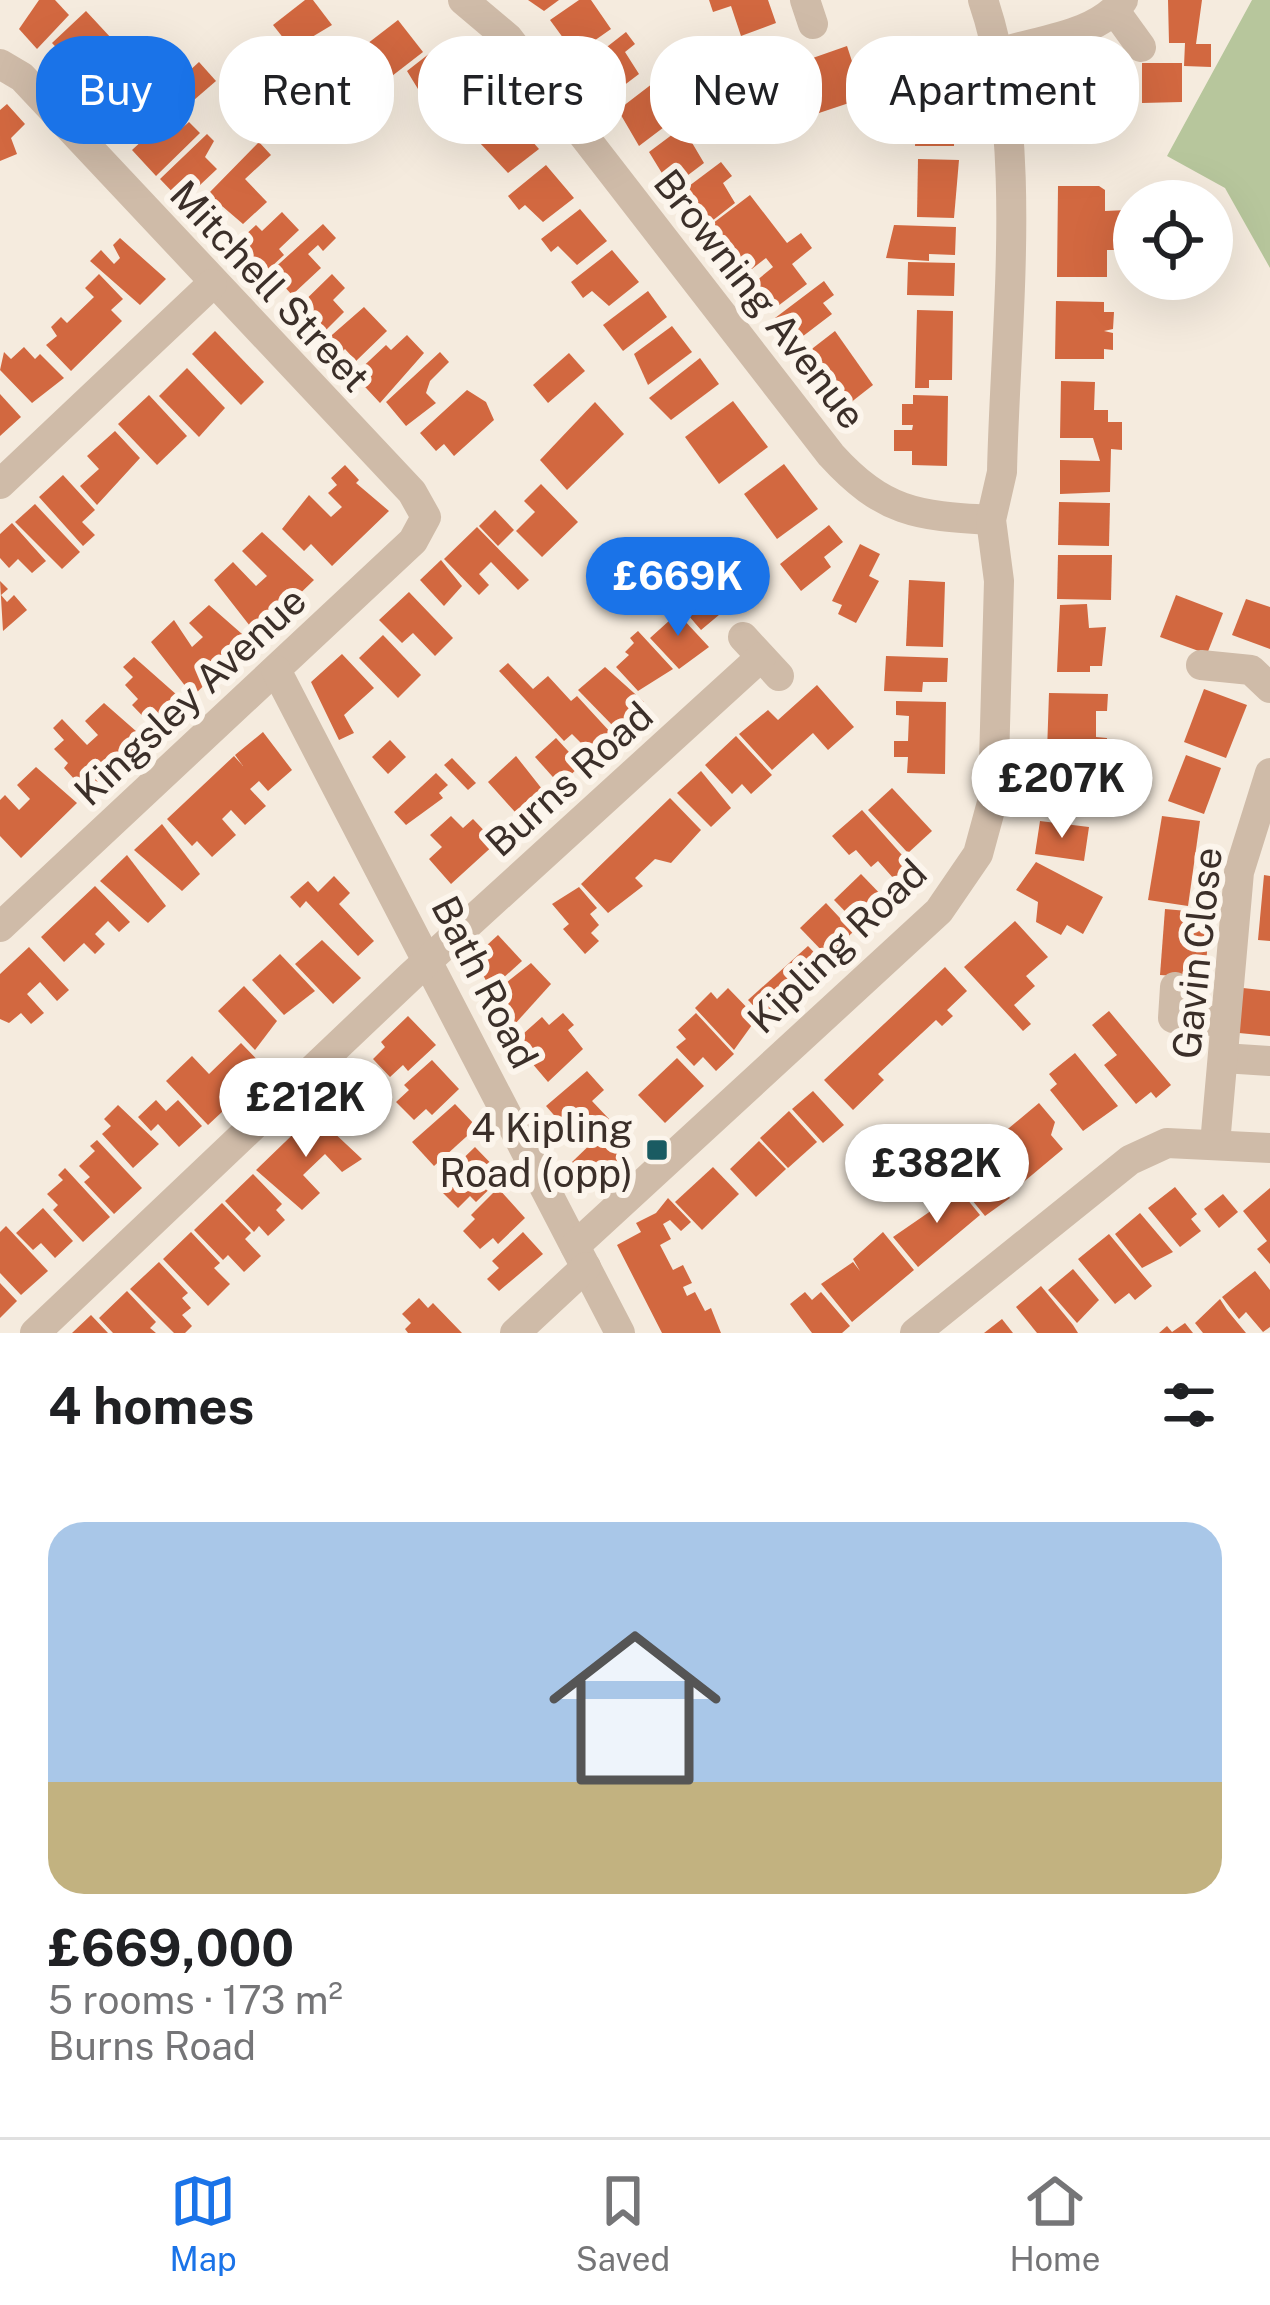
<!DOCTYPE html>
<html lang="en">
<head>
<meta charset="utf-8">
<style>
  :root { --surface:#fff; --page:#f6f6f6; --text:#202124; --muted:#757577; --line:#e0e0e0; --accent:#1a73e8 }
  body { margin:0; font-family:"Public Sans",sans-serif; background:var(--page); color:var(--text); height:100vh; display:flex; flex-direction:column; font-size:45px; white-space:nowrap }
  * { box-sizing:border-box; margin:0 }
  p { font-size:39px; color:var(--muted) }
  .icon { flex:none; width:66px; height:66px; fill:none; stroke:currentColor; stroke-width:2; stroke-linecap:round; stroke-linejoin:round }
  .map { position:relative; height:1333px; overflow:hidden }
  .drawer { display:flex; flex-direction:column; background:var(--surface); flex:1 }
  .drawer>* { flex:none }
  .top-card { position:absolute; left:36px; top:36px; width:1200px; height:108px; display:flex; gap:24px }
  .tools { position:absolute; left:1113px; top:180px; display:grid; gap:24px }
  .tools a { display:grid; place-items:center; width:120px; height:120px; border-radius:50%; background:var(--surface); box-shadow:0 12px 48px #0002; font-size:60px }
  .price { position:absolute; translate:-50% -102px; padding:0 27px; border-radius:42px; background:#fff; color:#222; font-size:39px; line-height:78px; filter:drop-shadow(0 3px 6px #0008) }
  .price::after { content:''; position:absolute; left:50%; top:72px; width:36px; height:27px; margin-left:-18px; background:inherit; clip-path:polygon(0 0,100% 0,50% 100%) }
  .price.on { background:var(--accent); color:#fff }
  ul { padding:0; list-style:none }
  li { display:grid; align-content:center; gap:24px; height:636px; padding:0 48px }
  li span { display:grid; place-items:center; height:372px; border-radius:36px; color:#555 }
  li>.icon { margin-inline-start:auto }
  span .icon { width:216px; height:216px; fill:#fffc; stroke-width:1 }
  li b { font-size:51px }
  h2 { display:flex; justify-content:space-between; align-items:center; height:144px; padding:0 48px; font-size:51px }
  .chip { padding:0 42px; border-radius:48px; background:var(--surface); box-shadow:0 12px 48px #0002; font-size:42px; line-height:108px }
  .chip.on { background:var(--accent); color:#fff }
  .menu { display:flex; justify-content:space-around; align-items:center; height:168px; border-top:3px solid var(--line); background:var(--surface); font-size:33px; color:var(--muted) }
  .menu a { display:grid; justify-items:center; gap:6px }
  .menu .on { color:var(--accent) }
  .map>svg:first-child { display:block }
  .green { fill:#b7c69c }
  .building { fill:#d26840 }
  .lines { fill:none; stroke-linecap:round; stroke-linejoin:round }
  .minor { stroke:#cfbba8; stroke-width:30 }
  .poi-dot { fill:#1a5b62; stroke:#fcf5ec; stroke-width:4.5 }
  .labels { text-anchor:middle; stroke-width:12; stroke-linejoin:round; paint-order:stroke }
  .street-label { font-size:39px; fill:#3b2f29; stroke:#fcf5ec }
  .poi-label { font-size:39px; fill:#3b2f29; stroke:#fcf5ec; text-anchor:end }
</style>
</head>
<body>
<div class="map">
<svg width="1270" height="1333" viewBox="0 0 1270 1333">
  <rect width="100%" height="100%" fill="#f5ebde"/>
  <!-- green -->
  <polygon class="green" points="1252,0 1270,0 1270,268 1225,188 1167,156"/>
  <!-- building -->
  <g class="building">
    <polygon points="39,0 55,0 69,15 37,49 19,29"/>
    <polygon points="305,0 313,0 332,25 292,49 273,25"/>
    <polygon points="528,0 559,0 544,11"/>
    <polygon points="579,0 591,0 611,29 581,50 574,41 569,46 550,20"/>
    <polygon points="709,0 768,0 776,23 741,36 731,6 713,12"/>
    <polygon points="1168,0 1202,0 1196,44 1211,44 1211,67 1184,66 1185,43 1169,43"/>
    <polygon points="86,11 125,53 98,79 85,65 78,71 52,43"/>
    <polygon points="398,20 423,52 392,76 363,47"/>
    <polygon points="626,32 635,44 625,52 639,74 606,99 585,64"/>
    <polygon points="939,37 940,49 946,49 949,102 920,106 918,94 909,95 907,79 916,78 913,53 899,55 897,42"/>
    <polygon points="317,40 331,58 309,75 295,57"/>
    <polygon points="439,46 457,69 449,75 457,85 429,107 407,71"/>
    <polygon points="847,46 864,98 816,114 806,86 814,83 807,60"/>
    <polygon points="199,62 216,81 194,100 177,82"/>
    <polygon points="1142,63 1182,63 1182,102 1142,103"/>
    <polygon points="786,64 804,116 785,122 779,106 760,113 757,103 748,106 739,81"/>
    <polygon points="142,74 168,101 128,137 102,111"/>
    <polygon points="479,74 497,98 492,101 500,111 469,135 447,100"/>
    <polygon points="661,77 671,90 659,99 672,121 639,146 618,110"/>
    <polygon points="1050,80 1084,81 1083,118 1096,118 1095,137 1048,135"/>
    <polygon points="7,104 25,124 11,138 17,154 0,161 0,110"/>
    <polygon points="905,110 955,110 954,146 915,146 916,129 899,124"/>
    <polygon points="701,113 711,126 691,141 704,163 671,188 649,152"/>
    <polygon points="169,116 181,129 189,122 200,133 156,176 132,150"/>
    <polygon points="511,117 539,149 508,173 479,142"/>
    <polygon points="207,134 214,141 205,157 217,169 182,202 160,179"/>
    <polygon points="259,142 271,155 245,179 267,202 243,224 208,194"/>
    <polygon points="918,159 959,160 954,218 917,217"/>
    <polygon points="721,162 732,176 723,183 735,203 703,228 681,192"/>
    <polygon points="546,165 574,198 543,222 525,205 519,210 508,196"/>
    <polygon points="1058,186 1099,186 1105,190 1105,211 1127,210 1120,250 1107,250 1107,277 1057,277"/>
    <polygon points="750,195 787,243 801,233 812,248 792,264 807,284 770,312 750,286 773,267 766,258 748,272 736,256 729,261 704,230"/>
    <polygon points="580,209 607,241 577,265 558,246 551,252 541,239"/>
    <polygon points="282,212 299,230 279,249 284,255 257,280 229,250 256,225 262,231"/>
    <polygon points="323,224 336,238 323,251 318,245 308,254 321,268 292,295 283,285 272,296 259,282"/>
    <polygon points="894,225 956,227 955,255 929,254 929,261 886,258"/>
    <polygon points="120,238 166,279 140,305 90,261 101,250 114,264 120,258 113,245"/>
    <polygon points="612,250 639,282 609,306 592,291 583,298 571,282"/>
    <polygon points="908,262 955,263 954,296 907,295"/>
    <polygon points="99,274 123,299 111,310 122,321 71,371 46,345 57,336 51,327 61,317 67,323 94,297 85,288"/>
    <polygon points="332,274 345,288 333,300 344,312 326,330 316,319 303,332 288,317"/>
    <polygon points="824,281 834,295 823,303 832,314 794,343 775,318"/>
    <polygon points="648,291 667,317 623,351 603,325"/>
    <polygon points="1056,301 1104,302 1104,312 1114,312 1113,329 1104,331 1113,333 1113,350 1104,349 1104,359 1055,359"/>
    <polygon points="364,307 387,331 356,361 345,349 331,362 317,348"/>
    <polygon points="917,310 953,311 952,380 929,380 929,388 915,388"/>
    <polygon points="672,326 692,352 648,385 634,354"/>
    <polygon points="215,331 264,382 241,405 192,354"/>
    <polygon points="835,331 873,385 845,407 804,355"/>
    <polygon points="407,335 424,353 380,403 354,375 386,345 391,350"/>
    <polygon points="24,347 35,359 40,354 64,378 32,403 0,370 4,352 11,359"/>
    <polygon points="440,352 449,362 430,381 426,393 436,403 406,426 386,402"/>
    <polygon points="569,353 585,371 548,403 533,385"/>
    <polygon points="700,358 719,384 671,420 649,398"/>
    <polygon points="187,368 225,408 199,437 159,396"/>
    <polygon points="1061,381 1095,382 1094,410 1108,410 1108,422 1122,422 1122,450 1111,449 1110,492 1060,494 1060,460 1100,461 1093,438 1060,438"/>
    <polygon points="467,390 486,402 494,420 454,456 444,444 436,451 420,433"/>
    <polygon points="0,394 21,417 0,436"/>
    <polygon points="149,395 187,436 157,465 118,424"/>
    <polygon points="913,395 948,396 947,466 912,465 912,451 894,451 894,430 912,430 913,425 902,425 902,404 913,404"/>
    <polygon points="733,401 768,447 719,484 685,437"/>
    <polygon points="595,402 624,434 567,490 540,460"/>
    <polygon points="115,431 140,458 97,505 80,486 99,469 87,456"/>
    <polygon points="784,464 818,509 777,539 744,494"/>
    <polygon points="345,465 359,480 356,483 389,511 332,566 311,544 304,551 282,529 309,495 331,517 342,507 328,493 337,485 331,478"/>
    <polygon points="63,475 95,510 82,522 95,535 83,546 39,497"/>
    <polygon points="541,484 578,522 542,557 516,531 535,512 524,501"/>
    <polygon points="1059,502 1110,503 1109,546 1058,545"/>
    <polygon points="35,504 80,552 62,569 15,522"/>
    <polygon points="495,510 514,530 498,546 479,526"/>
    <polygon points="12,523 46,561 32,573 18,559 9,568 0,558 0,534"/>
    <polygon points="829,525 843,542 824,557 831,567 801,591 780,564"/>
    <polygon points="477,527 529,580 518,590 491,562 479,574 489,585 479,595 444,559"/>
    <polygon points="262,532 314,580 257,635 214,580 233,562 256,586 267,576 242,551"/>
    <polygon points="860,544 880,554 869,576 879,581 856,623 838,614 842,605 832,601"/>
    <polygon points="721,554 731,565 724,571 744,594 701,630 688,615 696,607 676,585 709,556 714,560"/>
    <polygon points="1058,555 1112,555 1111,600 1057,599"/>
    <polygon points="441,560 462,586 444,606 420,580"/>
    <polygon points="909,580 945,582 943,647 906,646"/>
    <polygon points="0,581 8,589 1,595 7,602 14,595 27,610 3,631"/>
    <polygon points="409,592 453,638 435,656 413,633 402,643 379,620"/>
    <polygon points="1176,595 1223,613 1207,654 1160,637"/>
    <polygon points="1246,599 1270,607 1270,649 1232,635"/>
    <polygon points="669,604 709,647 679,669 650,638 670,620 661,611"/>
    <polygon points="1087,604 1089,628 1106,627 1102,666 1090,666 1090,672 1057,672 1060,605"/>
    <polygon points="209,605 250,641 193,696 151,642 174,620 192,647 203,637 189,623"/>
    <polygon points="638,631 673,669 638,691 616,667 629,655 625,652 634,643 630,638"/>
    <polygon points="383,635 421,675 398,698 359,658"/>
    <polygon points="342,654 374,688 344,715 354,733 339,740 311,682"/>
    <polygon points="886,656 948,658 947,682 923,682 922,692 884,691"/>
    <polygon points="134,657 186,703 157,731 132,705 138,699 125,685 133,677 123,667"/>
    <polygon points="508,663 533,689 548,676 571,701 577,696 623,746 603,765 572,734 564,741 499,671"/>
    <polygon points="605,667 644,702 616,729 578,690"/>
    <polygon points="817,685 854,727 828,750 813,733 772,770 739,734 768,710 778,720"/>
    <polygon points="1204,689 1247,705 1226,758 1184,742"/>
    <polygon points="1049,693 1108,694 1107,711 1096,711 1096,737 1107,738 1106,762 1094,762 1094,753 1047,752"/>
    <polygon points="896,701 946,702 945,774 907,773 908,757 894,757 894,741 908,741 909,716 896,715"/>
    <polygon points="104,703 145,739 88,794 64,768 68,763 54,749 64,740 53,728 62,719 87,745 98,735 85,721"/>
    <polygon points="263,732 292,770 268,791 259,781 250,789 266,806 245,825 231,810 222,819 236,835 212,857 197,841 192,846 167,819 234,756 243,766 235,755"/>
    <polygon points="736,736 772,775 751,794 742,784 732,794 705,765"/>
    <polygon points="556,738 581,765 560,785 535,757"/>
    <polygon points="390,740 406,757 388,774 372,757"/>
    <polygon points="1186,755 1221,768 1204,814 1168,801"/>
    <polygon points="516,756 546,794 536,803 531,797 515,812 488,782"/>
    <polygon points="452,758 476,783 468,790 444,765"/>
    <polygon points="36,767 77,803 21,858 0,836 0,800 5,795 19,810 30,799 17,785"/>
    <polygon points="701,771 731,808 711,827 677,793"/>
    <polygon points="436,773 448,785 439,793 443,798 406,825 394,812"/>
    <polygon points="1048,773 1096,774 1096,808 1048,807"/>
    <polygon points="892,788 932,831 908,853 868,810"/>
    <polygon points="670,798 701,830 671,863 655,859 635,878 643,886 608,913 581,884"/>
    <polygon points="862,810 910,864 894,879 878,861 871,867 856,850 849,855 832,836"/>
    <polygon points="451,816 463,828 473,819 496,843 451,884 429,859 442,847 430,835"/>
    <polygon points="1162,816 1200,821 1188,906 1148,900"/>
    <polygon points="1040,821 1089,827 1084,861 1035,854"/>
    <polygon points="162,824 200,874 182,891 134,850"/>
    <polygon points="127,855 166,906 148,923 100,881"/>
    <polygon points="1036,862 1103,897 1083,934 1067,925 1061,935 1036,922 1038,902 1016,890"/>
    <polygon points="861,874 888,902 861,928 834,900"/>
    <polygon points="1264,875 1270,876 1270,941 1258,940"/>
    <polygon points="334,876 350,893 339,904 374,941 358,956 306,901 300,908 290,897 308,881 318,892"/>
    <polygon points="95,886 130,922 119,932 108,921 95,934 105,944 95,954 84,943 64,962 41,937"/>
    <polygon points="579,887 597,908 590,914 599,925 591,933 599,941 585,954 563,929 569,924 552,904"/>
    <polygon points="826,903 853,932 827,956 800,928"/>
    <polygon points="1165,909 1210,913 1205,978 1160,975"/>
    <polygon points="1015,921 1048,957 1026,976 1035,986 1014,1005 1031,1024 1023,1031 964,967"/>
    <polygon points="498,935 522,961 491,989 473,958"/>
    <polygon points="322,940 361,978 333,1004 295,964"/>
    <polygon points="808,946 829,968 770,1023 748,1000"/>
    <polygon points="29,947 69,990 57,1001 40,982 27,994 44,1013 31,1024 21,1013 9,1023 0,1019 0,974"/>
    <polygon points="280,954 315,991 284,1015 252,980"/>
    <polygon points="531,963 551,984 514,1025 487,998"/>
    <polygon points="945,967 967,991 947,1010 953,1016 942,1026 936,1020 878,1074 884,1080 853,1110 824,1080"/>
    <polygon points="244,986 277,1021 255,1050 218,1011"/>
    <polygon points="728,988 757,1018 734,1050 695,1008 711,992 717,999"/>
    <polygon points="1243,988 1270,991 1270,1036 1239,1033"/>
    <polygon points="1109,1011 1171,1085 1156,1098 1151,1092 1136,1104 1104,1065 1117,1055 1092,1025"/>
    <polygon points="563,1013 574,1025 568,1030 583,1049 548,1082 514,1042 542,1017 549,1025"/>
    <polygon points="696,1013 734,1054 716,1071 703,1057 694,1066 676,1047 686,1039 678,1030"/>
    <polygon points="408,1016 436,1045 408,1071 403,1065 390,1077 373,1059 385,1047 381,1042"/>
    <polygon points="241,1043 267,1070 208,1125 166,1081 192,1056 209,1074"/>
    <polygon points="1075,1053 1118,1106 1083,1131 1050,1090 1057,1084 1049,1074"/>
    <polygon points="677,1058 704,1086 665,1123 638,1095"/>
    <polygon points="432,1060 459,1089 432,1115 426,1109 414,1120 396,1102 409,1090 404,1085"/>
    <polygon points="587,1071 604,1090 592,1101 610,1120 581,1146 546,1106"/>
    <polygon points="813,1091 844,1125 823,1143 792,1109"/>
    <polygon points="156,1100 166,1111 178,1100 202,1126 179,1147 158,1124 151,1131 138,1117"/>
    <polygon points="1039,1103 1055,1122 1051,1135 1063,1149 1020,1185 985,1148"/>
    <polygon points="455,1104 477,1127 434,1166 412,1142"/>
    <polygon points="118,1105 159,1144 133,1168 102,1134 111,1126 104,1119"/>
    <polygon points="789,1111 817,1142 788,1168 760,1138"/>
    <polygon points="314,1114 362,1159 342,1172 325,1154 303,1175 320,1193 302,1210 256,1170"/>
    <polygon points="600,1135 628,1164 600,1191 572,1162"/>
    <polygon points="97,1140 142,1188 114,1214 84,1182 90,1177 79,1166 95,1151 90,1146"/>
    <polygon points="759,1141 786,1169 756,1197 730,1169"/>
    <polygon points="475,1147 503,1176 476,1202 470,1196 458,1208 440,1190 453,1178 448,1173"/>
    <polygon points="970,1166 979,1177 987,1171 1010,1198 985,1216 955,1179"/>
    <polygon points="713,1167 739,1194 702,1230 675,1202"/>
    <polygon points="65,1168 110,1217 83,1242 53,1210 58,1205 47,1194 63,1180 58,1175"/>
    <polygon points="253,1174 282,1204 276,1210 285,1220 268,1236 259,1226 254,1232 225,1201"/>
    <polygon points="954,1183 980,1215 918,1267 893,1237 938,1206 933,1199"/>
    <polygon points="1175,1187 1197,1214 1191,1219 1201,1231 1180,1247 1148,1208"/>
    <polygon points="498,1188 525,1218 498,1244 493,1238 480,1249 463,1231 475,1219 471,1215"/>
    <polygon points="1270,1188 1270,1264 1257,1249 1267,1241 1243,1211"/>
    <polygon points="1223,1194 1238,1212 1219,1228 1204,1209"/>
    <polygon points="668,1198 691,1222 681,1231 670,1220 663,1224 671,1239 660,1245 673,1270 683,1265 692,1283 683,1287 687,1296 695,1292 705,1311 711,1308 721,1333 662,1333 617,1245 641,1232 636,1223 656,1213"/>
    <polygon points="222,1203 251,1233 245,1239 261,1256 244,1272 228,1255 223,1260 194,1230"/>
    <polygon points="43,1208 73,1241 55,1258 41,1243 33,1250 16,1233"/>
    <polygon points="1140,1213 1173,1252 1142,1268 1115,1234"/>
    <polygon points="6,1226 48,1271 21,1295 0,1273 0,1232"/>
    <polygon points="191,1232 220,1263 214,1268 230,1284 208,1306 163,1259"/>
    <polygon points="523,1232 543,1254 499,1291 487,1279 499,1268 492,1261"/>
    <polygon points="883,1232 914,1270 852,1322 821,1284 853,1262 860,1271 853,1259"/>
    <polygon points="1109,1234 1152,1286 1135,1300 1129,1293 1115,1304 1078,1259"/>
    <polygon points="159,1262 188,1293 182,1298 191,1308 182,1315 192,1326 185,1333 174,1333 130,1289"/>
    <polygon points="1073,1269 1099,1300 1077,1323 1048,1290"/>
    <polygon points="1255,1271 1270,1290 1270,1327 1263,1332 1246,1312 1239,1319 1222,1297"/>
    <polygon points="0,1283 17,1301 0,1318"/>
    <polygon points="1041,1286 1073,1325 1078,1333 1037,1333 1016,1307"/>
    <polygon points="127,1291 156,1322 150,1328 156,1333 113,1333 99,1318"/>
    <polygon points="805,1292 812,1300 821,1292 850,1326 842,1333 812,1333 790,1304"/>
    <polygon points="419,1298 428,1308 433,1303 462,1333 408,1333 405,1329 411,1323 402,1314"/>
    <polygon points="1220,1299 1227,1310 1246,1333 1203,1333 1195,1323"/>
    <polygon points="91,1315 108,1333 72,1333"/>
    <polygon points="1002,1319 1013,1333 984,1333"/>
    <polygon points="1185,1323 1193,1333 1159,1333 1167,1326 1172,1332"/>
  </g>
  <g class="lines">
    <!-- minor -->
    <g class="minor">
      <path d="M 463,0 L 508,38 L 831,455 C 883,512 916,516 991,520"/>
      <polyline points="805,0 813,24"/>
      <polyline points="1115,11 1141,47"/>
      <path d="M 1001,52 C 1040,40 1098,35 1123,0"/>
      <polyline points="0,64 22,77 412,492 426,517 413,541 0,927"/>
      <polyline points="0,484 212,284"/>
      <polyline points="743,637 779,676"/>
      <polyline points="1201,665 1251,670 1270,688"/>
      <polyline points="276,670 620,1333"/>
      <polyline points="1175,987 1173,1018 1225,1022"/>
      <polyline points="1223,1058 1270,1061"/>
      <polyline points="1215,1144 1239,872 1270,773"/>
      <path d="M 575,1246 L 939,911 L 978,854 L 993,799 L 999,581 L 991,520 L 1002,472 C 1005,327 1030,136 983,0"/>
      <polyline points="35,1333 411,976 761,657"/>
      <polyline points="515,1333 586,1267"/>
      <polyline points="915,1333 1130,1160 1167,1143 1270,1148"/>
    </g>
  </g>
  <!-- markers -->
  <rect class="poi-dot" x="645" y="1138" width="24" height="24" rx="6"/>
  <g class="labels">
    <!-- street labels -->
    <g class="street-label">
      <text transform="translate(270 286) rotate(47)" y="14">Mitchell Street</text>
      <text transform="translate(760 299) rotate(52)" y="14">Browning Avenue</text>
      <text transform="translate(190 696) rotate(-43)" y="14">Kingsley Avenue</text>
      <text transform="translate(569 779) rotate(-42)" y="14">Burns Road</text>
      <text transform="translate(837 946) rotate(-44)" y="14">Kipling Road</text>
      <text transform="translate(1197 953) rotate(-84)" y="14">Gavin Close</text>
      <text transform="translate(485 982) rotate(63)" y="14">Bath Road</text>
    </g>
    <!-- poi labels -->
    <g class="poi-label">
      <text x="633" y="1142">4 Kipling<tspan x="633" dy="45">Road (opp)</tspan></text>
    </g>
  </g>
</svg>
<div class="tools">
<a><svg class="icon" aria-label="locate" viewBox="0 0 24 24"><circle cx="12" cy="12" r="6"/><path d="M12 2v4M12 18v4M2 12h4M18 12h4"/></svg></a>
</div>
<b class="price on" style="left:678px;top:639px">£669K</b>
<b class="price" style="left:1062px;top:841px">£207K</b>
<b class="price" style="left:306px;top:1160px">£212K</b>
<b class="price" style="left:937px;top:1226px">£382K</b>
<div class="top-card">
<a class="chip on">Buy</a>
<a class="chip">Rent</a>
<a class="chip">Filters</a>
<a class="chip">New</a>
<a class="chip">Apartment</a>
</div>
</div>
<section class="drawer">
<h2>4 homes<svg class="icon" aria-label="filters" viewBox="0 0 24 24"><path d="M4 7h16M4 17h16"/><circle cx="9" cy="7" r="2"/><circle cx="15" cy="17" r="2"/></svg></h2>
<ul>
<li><span style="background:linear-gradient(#a9c7e8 70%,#c2b280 0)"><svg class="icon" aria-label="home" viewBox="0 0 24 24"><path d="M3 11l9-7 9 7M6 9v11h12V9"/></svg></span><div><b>£669,000</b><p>5 rooms · 173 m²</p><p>Burns Road</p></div></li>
</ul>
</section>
<nav class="menu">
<a class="on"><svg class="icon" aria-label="map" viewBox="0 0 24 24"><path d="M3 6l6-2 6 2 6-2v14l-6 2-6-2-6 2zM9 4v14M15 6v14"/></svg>Map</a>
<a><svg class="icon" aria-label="saved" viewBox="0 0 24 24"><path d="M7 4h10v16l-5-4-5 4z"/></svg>Saved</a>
<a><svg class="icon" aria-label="home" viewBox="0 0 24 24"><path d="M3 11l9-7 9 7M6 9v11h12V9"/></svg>Home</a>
</nav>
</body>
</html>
